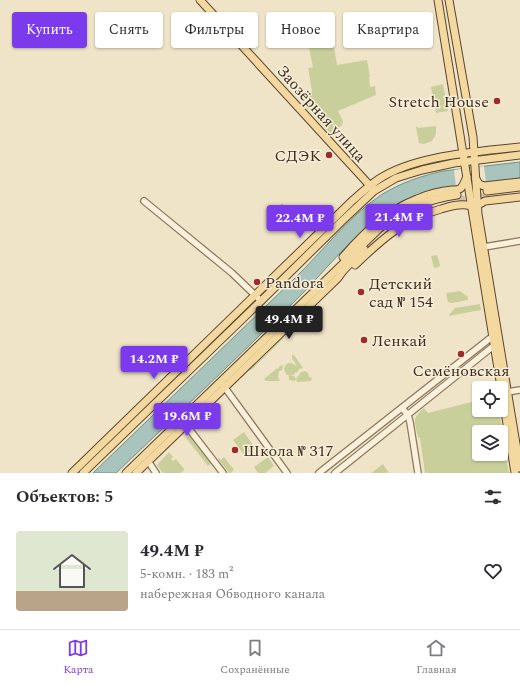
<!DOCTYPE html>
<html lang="ru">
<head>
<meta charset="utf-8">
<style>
  :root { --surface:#fff; --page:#f7f7f7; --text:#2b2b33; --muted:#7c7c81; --line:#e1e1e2; --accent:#7c3aed }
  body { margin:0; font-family:Spectral,serif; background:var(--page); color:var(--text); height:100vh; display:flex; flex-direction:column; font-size:15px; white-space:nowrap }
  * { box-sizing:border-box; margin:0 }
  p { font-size:13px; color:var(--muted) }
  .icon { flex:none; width:22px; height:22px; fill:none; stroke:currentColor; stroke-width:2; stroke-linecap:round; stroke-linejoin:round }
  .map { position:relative; height:473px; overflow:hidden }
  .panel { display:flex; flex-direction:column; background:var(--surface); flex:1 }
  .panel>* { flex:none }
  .top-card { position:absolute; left:12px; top:12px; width:496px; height:36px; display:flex; gap:8px }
  .buttons { position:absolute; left:472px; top:381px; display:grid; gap:8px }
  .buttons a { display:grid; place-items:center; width:36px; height:36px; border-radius:4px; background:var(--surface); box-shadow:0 1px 3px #0004; font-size:20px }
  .price { position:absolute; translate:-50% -34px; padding:0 9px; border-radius:4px; background:var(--accent); color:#fff; font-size:13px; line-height:26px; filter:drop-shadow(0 1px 2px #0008) }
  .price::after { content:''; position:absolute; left:50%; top:24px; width:12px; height:9px; margin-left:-6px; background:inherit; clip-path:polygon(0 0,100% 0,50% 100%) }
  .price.on { background:#222; color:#fff }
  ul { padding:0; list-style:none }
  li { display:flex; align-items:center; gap:12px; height:100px; padding:0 16px }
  li span { display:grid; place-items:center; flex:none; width:112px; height:80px; border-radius:4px; color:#555 }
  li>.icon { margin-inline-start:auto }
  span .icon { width:48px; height:48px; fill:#fffc; stroke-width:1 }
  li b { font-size:17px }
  h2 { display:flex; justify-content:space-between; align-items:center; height:48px; padding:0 16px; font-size:17px }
  .pill { padding:0 14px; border-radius:4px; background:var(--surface); box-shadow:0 1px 3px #0004; font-size:14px; line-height:36px }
  .pill.on { background:var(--accent); color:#fff }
  .tab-bar { display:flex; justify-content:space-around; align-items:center; height:56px; border-top:1px solid var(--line); background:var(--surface); font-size:11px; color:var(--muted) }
  .tab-bar a { display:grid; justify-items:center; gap:2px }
  .tab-bar .on { color:var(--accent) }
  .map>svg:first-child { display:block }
  .green { fill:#c9cf9b }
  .water { fill:#a9c4bc; stroke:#6f938a }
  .pier { fill:#f0e4c8 }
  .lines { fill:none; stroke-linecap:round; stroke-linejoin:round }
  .major-tunnel { stroke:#ccc0a6; stroke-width:7; stroke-dasharray:7 3.5; stroke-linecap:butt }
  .minor-casing { stroke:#8d765c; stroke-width:8 }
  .major-casing { stroke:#5b4430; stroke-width:9 }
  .minor { stroke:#faf1dc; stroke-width:5.5 }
  .major { stroke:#f3d9a0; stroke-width:7 }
  .poi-dot { fill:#9e2a2b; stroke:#f7eed8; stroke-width:1.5 }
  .labels { text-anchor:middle; stroke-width:3; stroke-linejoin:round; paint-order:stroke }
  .poi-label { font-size:16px; fill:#3d2e20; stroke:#f7eed8; text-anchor:start }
  .street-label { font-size:16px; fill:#3d2e20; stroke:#f7eed8 }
</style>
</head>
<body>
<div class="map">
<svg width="520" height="473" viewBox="0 0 520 473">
  <rect width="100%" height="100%" fill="#f0e4c8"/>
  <!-- green -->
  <g class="green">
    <polygon points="330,22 337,65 367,60 370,77 369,77 370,87 375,86 376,95 338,111 343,121 342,125 331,134 303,104 303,99 312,91 308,68 313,67 307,38 326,23"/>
    <polygon points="416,22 418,41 406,43 403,24"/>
    <polygon points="190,32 195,38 189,44 183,38"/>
    <polygon points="443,84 448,111 436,113 431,87"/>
    <polygon points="436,126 436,134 432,141 424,144 419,143 416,127 418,127 418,128"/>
    <polygon points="282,203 289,210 280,219 274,212"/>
    <polygon points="290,211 297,218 297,224 293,227 286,220 285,216"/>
    <polygon points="437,255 440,265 439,267 434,268 431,256"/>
    <polygon points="460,291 468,297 468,300 452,303 448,302 446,293"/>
    <polygon points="480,304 481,310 448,316 455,308"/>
    <polygon points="283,337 284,338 251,370 249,369"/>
    <polygon points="482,347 483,348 412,404 411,403"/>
    <path d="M 292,355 L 294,355 L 303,368 L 299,369 L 297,373 L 296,372 C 294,376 290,377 286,374 L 284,369 C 286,361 292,362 297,367 L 294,361 L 292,359 Z"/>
    <polygon points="281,365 283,366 282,370 279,371 278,377 280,381 266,381 264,379 276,369 279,368 279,367"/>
    <polygon points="305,371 308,373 309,377 312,378 311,381 297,382 296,379 295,381 289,380 289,376 294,376 296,379 301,372"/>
    <path d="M 479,400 L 479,410 L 499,410 L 504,440 L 501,440 L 501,432 L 479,432 L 479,454 L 501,454 L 505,452 L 509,473 L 425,473 L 420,438 L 418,437 C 415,422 411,419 424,408 L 428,413 Z"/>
    <polygon points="393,418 394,419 326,473 323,473"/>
    <polygon points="395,421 396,422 331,473 329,473"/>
    <polygon points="244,432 255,448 244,455 233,440"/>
    <polygon points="191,434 212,463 208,466 186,438"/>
    <polygon points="169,452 173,457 171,459 173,461 176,459 184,469 184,470 181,473 163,473 157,465"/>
    <polygon points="224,457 234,470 230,473 229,473 218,459 219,458 221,460"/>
    <polygon points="268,457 274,466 265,473 258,473 254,467"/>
    <polygon points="383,464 389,473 371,473"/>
  </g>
  <!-- water -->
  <path class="water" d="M 520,162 L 520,179 L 449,188 L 390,209 C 356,231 327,269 298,298 C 238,357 177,415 116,473 L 93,473 C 160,408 227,344 294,279 C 322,252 348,217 381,195 C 400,183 421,176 443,171 Z"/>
  <!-- pier -->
  <polygon class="pier" points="484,166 486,183 456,187 454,170"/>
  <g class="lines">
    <!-- major-tunnel -->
    <polyline class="major-tunnel" points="458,200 488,196"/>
    <defs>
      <g id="minor">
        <polyline points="144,201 232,273 261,301"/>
        <polyline points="484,247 520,241"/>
        <polyline points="223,385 287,473"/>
        <polyline points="507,392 520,390"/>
        <polyline points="402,408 408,415 410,422 418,473"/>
        <polyline points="186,425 223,473"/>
        <polyline points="148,461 156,473"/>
        <polyline points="319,473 493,336"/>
        <polyline points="335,473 496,344"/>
      </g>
      <g id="major">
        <polyline points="200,0 373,189"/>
        <polyline points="438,0 515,473"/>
        <polyline points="449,0 473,137 478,214 520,468"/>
        <polyline points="476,179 479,184 484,186 520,182"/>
        <polyline points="487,191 520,187"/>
        <polyline points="478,205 485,201 520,197"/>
        <path d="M 343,257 C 364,233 386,211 417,199 C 428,194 440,191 452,190 C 456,190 459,190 461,188 C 464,185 465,180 467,177"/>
        <path d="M 355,265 C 382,239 404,219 441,209 C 451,206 461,203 471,206"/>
        <path d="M 72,473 L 353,200 C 361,193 370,185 379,179 C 416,155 477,152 520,147"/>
        <polyline points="83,473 261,301 342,221 374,191 396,178 422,170 454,163 520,155"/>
        <path d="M 126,473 L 381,227 C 404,209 429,199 457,195"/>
        <polyline points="136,473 338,278 343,271 364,249"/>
      </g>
    </defs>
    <!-- minor casing -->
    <use href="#minor" class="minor-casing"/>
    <!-- major casing -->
    <use href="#major" class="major-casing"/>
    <!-- minor -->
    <use href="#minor" class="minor"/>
    <!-- major -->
    <use href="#major" class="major"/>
  </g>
  <!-- markers -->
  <g class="poi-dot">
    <circle cx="497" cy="101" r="4"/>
    <circle cx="329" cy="155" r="4"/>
    <circle cx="257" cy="282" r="4"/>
    <circle cx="361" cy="292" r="4"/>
    <circle cx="364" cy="340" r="4"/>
    <circle cx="461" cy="354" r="4"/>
    <circle cx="235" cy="450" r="4"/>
  </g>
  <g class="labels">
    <!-- poi labels -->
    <g class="poi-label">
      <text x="489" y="107" text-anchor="end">Stretch House</text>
      <text x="321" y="161" text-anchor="end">СДЭК</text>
      <text x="265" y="288">Pandora</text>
      <text x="369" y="289">Детский<tspan x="369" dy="18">сад № 154</tspan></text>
      <text x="372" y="346">Ленкай</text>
      <text x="461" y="376" text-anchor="middle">Семёновская</text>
      <text x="243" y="456">Школа № 317</text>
    </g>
    <!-- street labels -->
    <g class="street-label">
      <text transform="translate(322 113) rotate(48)" y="6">Заозёрная улица</text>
    </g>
  </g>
</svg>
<div class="buttons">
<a><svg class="icon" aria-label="locate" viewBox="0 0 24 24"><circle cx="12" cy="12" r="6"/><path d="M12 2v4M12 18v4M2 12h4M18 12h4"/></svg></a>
<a><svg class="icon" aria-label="layers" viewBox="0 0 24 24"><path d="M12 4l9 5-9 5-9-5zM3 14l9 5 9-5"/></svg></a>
</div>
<b class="price" style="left:399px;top:238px">21.4M ₽</b>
<b class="price" style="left:300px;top:239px">22.4M ₽</b>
<b class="price on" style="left:289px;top:340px">49.4M ₽</b>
<b class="price" style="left:154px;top:380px">14.2M ₽</b>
<b class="price" style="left:187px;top:437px">19.6M ₽</b>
<div class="top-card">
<a class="pill on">Купить</a>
<a class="pill">Снять</a>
<a class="pill">Фильтры</a>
<a class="pill">Новое</a>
<a class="pill">Квартира</a>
</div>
</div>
<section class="panel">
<h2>Объектов: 5<svg class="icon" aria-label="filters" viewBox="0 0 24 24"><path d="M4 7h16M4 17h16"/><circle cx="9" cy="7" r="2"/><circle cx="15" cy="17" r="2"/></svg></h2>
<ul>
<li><span style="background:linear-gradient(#dfe7d0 75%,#b9a48a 0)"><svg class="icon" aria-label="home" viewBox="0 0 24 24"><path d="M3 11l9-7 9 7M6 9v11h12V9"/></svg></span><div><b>49.4M ₽</b><p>5-комн. · 183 m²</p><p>набережная Обводного канала</p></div><svg class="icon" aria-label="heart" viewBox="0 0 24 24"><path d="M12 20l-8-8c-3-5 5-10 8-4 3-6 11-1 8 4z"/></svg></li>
</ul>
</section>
<nav class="tab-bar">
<a class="on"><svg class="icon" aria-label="map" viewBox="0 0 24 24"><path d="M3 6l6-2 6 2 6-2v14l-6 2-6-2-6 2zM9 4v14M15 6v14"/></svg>Карта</a>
<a><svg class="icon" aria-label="saved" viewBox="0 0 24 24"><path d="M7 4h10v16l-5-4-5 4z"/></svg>Сохранённые</a>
<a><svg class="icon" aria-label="home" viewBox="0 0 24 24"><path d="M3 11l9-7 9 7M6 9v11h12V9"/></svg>Главная</a>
</nav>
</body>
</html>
